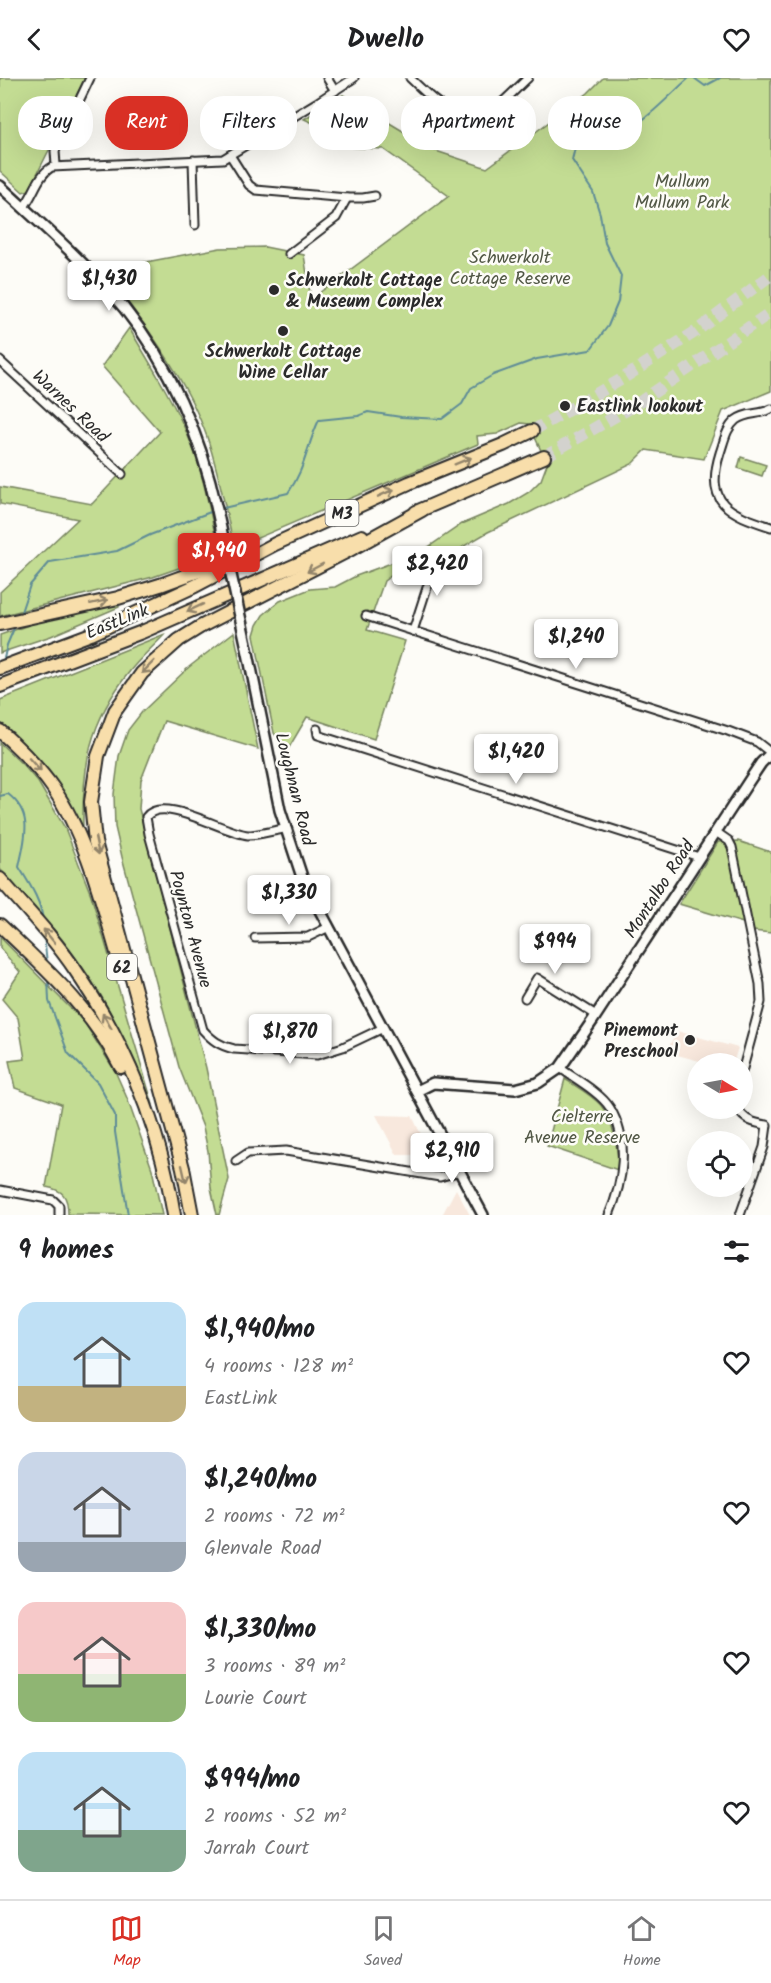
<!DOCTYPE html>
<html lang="en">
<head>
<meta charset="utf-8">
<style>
  :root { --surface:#fff; --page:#f6f6f6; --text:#202124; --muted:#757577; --line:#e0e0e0; --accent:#d93025 }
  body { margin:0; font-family:Kalam,sans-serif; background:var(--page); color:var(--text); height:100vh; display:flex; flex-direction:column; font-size:22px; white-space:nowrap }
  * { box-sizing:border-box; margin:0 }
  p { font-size:20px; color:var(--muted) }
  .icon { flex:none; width:33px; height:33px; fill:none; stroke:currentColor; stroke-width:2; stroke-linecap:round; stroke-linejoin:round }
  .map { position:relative; height:1137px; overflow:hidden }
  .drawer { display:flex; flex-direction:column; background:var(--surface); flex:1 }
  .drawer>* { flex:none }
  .top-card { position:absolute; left:18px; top:18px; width:735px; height:54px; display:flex; gap:12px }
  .needle { width:39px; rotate:100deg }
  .tools { position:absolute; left:687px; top:975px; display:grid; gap:12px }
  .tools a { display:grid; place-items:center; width:66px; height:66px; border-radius:50%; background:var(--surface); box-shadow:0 6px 24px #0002; font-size:30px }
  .price { position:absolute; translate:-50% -51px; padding:0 14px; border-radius:6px; background:#fff; color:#222; font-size:20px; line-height:39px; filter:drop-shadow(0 2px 3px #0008) }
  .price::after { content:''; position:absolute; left:50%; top:36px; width:18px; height:14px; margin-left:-9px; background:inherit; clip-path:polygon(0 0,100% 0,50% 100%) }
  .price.selected { background:var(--accent); color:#fff }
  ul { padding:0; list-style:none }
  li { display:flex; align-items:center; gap:18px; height:150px; padding:0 18px }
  li span { display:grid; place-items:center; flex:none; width:168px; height:120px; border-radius:18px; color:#555 }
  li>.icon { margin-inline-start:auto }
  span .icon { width:72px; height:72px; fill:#fffc; stroke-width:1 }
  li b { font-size:26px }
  h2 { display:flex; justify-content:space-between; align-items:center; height:72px; padding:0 18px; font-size:26px }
  .chip { padding:0 21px; border-radius:24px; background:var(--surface); box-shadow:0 6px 24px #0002; font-size:21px; line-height:54px }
  .chip.selected { background:var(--accent); color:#fff }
  header { display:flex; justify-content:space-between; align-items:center; height:78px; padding:0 18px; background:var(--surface); font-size:27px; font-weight:800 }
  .dock { display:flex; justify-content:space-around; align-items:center; height:84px; border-top:2px solid var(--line); background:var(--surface); font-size:16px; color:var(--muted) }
  .dock a { display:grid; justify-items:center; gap:3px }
  .dock .selected { color:var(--accent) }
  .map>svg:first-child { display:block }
  .built { fill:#f8e8dd }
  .green { fill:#c3dc93; stroke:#77845f; stroke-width:1.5 }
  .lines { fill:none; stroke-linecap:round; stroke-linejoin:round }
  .stream { stroke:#5e8c97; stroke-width:2 }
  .highway-tunnel { stroke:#d3d2ce; stroke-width:12; stroke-dasharray:12 6; stroke-linecap:butt }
  .street-casing { stroke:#2b2b2b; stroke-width:11 }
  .secondary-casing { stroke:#2b2b2b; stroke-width:14 }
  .highway-casing { stroke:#2b2b2b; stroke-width:16 }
  .street { stroke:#fdfcf7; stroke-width:7 }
  .secondary { stroke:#fdfcf7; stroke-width:9 }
  .highway { stroke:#f8deab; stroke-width:12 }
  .secondary-bridge-casing { stroke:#2b2b2b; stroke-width:14; stroke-linecap:butt }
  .secondary-bridge { stroke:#fdfcf7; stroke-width:9 }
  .oneway { stroke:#92846b }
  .poi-dot { fill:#2b2b2b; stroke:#fdfcf7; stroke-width:2 }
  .labels { text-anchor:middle; stroke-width:5; stroke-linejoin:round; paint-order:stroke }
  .shield { fill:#fdfcf7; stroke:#6a6a68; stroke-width:1.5 }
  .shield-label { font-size:16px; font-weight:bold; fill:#2b2b2b }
  .park-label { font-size:18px; fill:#515745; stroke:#fdfcf7 }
  .poi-label { font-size:18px; font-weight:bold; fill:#2b2b2b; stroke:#fdfcf7; text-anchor:start }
  .street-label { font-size:18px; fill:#2b2b2b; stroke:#fdfcf7 }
</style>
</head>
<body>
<header><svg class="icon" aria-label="back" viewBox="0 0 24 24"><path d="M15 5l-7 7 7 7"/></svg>Dwello<svg class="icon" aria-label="heart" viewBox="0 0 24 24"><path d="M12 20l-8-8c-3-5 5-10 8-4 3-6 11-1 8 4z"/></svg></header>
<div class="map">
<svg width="771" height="1137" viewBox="0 0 771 1137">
  <rect width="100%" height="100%" fill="#fdfcf7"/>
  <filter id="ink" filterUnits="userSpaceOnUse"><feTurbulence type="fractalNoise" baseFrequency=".0167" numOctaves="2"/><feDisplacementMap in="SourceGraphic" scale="12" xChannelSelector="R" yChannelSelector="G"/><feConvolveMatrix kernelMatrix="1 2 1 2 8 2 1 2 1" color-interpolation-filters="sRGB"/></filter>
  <g filter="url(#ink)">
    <!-- built -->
    <g class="built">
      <polygon points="677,953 738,970 733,985 707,985 666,974"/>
      <polygon points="376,1037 412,1038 431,1077 397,1077"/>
      <polygon points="456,1111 470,1137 442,1137"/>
    </g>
    <!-- green -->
    <g class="green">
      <polygon points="0,0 85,0 29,112 23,114 0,93"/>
      <path d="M 603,0 L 771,0 L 771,313 L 723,333 L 704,381 L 646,372 L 632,386 L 488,454 L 464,468 L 451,479 L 443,491 L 439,504 L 399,492 L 384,503 L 367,552 L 405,563 L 374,661 L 307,639 L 287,673 L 274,655 L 254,557 L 257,547 L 263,537 L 280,523 L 310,511 L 335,509 L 356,498 L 421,474 L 462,446 L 509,426 L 529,414 L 541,402 L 547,386 L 529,346 L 521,345 L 497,356 L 477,358 L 478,366 L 234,470 C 226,432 219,395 207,359 C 187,303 150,253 114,206 L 116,203 L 104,192 L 220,170 L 265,169 L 304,177 L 311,221 L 449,118 L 383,71 L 328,68 L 322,49 L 304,41 L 343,17 L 436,73 L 487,90 L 588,15 Z"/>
      <path d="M 129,250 C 149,283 169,316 185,351 C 203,390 210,434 219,476 L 153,499 L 0,538 L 0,514 L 78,441 L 0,426 L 0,409 L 92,426 L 160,354 L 102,288 Z"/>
      <polygon points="741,379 766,387 762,398 738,390"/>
      <polygon points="119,522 119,529 51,558 0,575 0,557 46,541"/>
      <polygon points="234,554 258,671 164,643 141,702 139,731 206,990 229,1101 219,1137 217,1137 211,1110 208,1073 203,1049 179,989 122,779 115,749 114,716 119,678 128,652 142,634 189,589"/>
      <path d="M 165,556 C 154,568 140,580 130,593 C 89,644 82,688 83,751 L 52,699 L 28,670 L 0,646 L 0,622 Z"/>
      <path d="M 0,665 L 23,687 L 38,704 L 65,750 L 91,817 L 153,1027 C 137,990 121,952 100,916 C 73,871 35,831 0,791 Z"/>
      <polygon points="738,763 771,774 771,855 753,853 743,845 679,826 718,764"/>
      <path d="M 0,859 L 84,944 L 115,993 L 127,1020 L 152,1091 L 162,1137 L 68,1136 C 68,1118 63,1112 46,1109 L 61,1026 L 15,1010 L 9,983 L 25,981 L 18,940 L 2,921 L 20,894 L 0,870 Z"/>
      <path d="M 565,1001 C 594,1020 607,1024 615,1060 C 617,1071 619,1081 618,1092 L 547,1068 Z"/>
    </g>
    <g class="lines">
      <!-- stream -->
      <g class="stream">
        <polyline points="694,0 705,8 720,0"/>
        <path d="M 219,431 L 288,415 C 305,392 307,367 319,342 L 358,338 L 368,334 L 401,339 L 442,341 L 462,326 L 471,310 L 493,297 L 537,281 L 590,272 L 608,248 L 618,224 L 621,198 L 605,165 L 600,136 L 593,114 L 572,82 L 576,66 L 584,58 C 597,58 611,60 622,55 C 642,47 672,15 689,0"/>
        <polyline points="20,537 30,507 50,484 117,473 150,457 213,433"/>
        <polyline points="3,585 7,567 15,548"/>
        <path d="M 0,718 L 8,716 C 34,736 25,760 19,789 C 29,805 42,824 43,844"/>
        <polyline points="44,858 47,885"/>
        <polyline points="48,900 49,923 68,975 98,1005 115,1037 115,1054 128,1137"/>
      </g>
      <!-- highway-tunnel -->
      <g class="highway-tunnel">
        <polyline points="532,353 622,301 695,254 771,197"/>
        <polyline points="544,379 637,326 771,234"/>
      </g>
      <defs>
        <g id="street">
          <polyline points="327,0 335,13"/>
          <path d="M 410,0 C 435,23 462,55 497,29 C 508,20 518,9 528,0"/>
          <polyline points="230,77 249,107 256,112 347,120 336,140 289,176"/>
          <polyline points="193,82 195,147"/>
          <polyline points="56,87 55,73 90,0"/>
          <polyline points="347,120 363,120 375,118"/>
          <path d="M 23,130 C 34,118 37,97 52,89 L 223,81 L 316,25 L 354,0"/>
          <polyline points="0,283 122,396"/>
          <path d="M 771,331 C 760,337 746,334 736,342 C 726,350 724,364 720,375 C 704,426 729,435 771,449"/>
          <polyline points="366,538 728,653 757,664 771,675"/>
          <polyline points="413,553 433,491 431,482"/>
          <polyline points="317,651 318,657 699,779"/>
          <path d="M 285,751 C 274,752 259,757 248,757 C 224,755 163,716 146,739 L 149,756 L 203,952 C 212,962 220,968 234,971 L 317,977 L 343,969 L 383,950"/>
          <polyline points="716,754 729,763 732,769 760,906 761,924 742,994"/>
          <polyline points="255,860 308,859 329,849"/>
          <polyline points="525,920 537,900 596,937"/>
          <path d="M 560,990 C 574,1000 601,1015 610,1030 C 630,1063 623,1104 609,1137"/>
          <path d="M 737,1030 C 745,1043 754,1045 767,1047 L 764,1069 L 740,1137"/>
          <polyline points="236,1083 248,1075 286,1073 440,1099 460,1093"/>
          <polyline points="0,1112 53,1122 59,1128 59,1137"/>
        </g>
        <g id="secondary">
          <path d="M 0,108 C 42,147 87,186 124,230 C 171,289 201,359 217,432"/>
          <polyline points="248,575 280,732 302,799 483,1137"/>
          <polyline points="417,1013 433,1005 515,1011 538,1005 560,990 593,942 749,703 761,685 771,675"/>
        </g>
        <g id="highway">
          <polyline points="416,434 544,379"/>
          <polyline points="0,546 118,520 160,507 234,480"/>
          <polyline points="0,590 91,556 195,508 275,466 409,405 503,367 532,353"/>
          <polyline points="0,608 142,554 362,458"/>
          <path d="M 0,653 C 19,670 38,688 53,710 C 87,759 103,828 120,885"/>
          <path d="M 0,801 C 26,831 54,860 76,893 C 126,966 160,1050 174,1137"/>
          <path d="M 0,847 C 45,890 92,932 121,989"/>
          <polyline points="192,1137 183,1090 95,764 91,724 98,678 115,633 142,595 179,562 200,549 344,475 422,432"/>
        </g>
      </defs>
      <!-- street casing -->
      <use href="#street" class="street-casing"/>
      <!-- secondary casing -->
      <use href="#secondary" class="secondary-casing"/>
      <!-- highway casing -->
      <use href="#highway" class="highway-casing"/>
      <!-- street -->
      <use href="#street" class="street"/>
      <!-- secondary -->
      <use href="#secondary" class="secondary"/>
      <!-- highway -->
      <use href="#highway" class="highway"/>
      <defs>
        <polyline id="secondary-bridge" points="217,432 248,575"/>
      </defs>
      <!-- secondary-bridge casing -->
      <use href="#secondary-bridge" class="secondary-bridge-casing"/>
      <!-- secondary-bridge -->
      <use href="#secondary-bridge" class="secondary-bridge"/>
    </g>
    <!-- one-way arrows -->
    <defs><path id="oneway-shaft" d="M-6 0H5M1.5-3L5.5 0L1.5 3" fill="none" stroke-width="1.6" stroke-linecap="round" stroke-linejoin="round" transform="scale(1.5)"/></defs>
    <g class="oneway">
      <use href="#oneway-shaft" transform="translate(463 383) rotate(-22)"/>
      <use href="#oneway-shaft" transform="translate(386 415) rotate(-24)"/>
      <use href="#oneway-shaft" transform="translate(315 490) rotate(152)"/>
      <use href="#oneway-shaft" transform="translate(99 524) rotate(-12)"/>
      <use href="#oneway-shaft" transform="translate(195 530) rotate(155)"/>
      <use href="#oneway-shaft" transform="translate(148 589) rotate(135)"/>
      <use href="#oneway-shaft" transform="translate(35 687) rotate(48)"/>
      <use href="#oneway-shaft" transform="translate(97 768) rotate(78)"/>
      <use href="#oneway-shaft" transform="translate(49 858) rotate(-129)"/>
      <use href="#oneway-shaft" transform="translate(107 943) rotate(-120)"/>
      <use href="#oneway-shaft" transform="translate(184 1096) rotate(77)"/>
    </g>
  </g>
  <!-- markers -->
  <g class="poi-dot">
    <circle cx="274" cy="212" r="6"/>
    <circle cx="283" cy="253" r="6"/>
    <circle cx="565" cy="328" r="6"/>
    <circle cx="690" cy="962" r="6"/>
  </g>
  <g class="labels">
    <!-- shield labels -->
    <g class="shield">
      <rect x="325.5" y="422" width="33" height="26" rx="4.5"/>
      <rect x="107" y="876" width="30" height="26" rx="4.5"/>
    </g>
    <g class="shield-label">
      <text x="342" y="441">M3</text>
      <text x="122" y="895">62</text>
    </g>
    <!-- park labels -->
    <g class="park-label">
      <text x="682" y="109">Mullum<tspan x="682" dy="21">Mullum Park</tspan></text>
      <text x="510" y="185">Schwerkolt<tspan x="510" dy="21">Cottage Reserve</tspan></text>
      <text x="582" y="1044">Cielterre<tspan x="582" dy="21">Avenue Reserve</tspan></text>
    </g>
    <!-- poi labels -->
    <g class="poi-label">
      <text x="286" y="208">Schwerkolt Cottage<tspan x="286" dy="21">&amp; Museum Complex</tspan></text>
      <text x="283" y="279" text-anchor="middle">Schwerkolt Cottage<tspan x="283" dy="21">Wine Cellar</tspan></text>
      <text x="577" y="334">Eastlink lookout</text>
      <text x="678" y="958" text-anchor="end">Pinemont<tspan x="678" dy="21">Preschool</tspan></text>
    </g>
    <!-- street labels -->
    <g class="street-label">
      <text transform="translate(71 328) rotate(43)" y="6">Warnes Road</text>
      <text transform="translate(117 543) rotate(-22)" y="6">EastLink</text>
      <text transform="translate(295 711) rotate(76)" y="6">Loughnan Road</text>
      <text transform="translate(659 811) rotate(-57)" y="6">Montalbo Road</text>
      <text transform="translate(191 851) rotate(75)" y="6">Poynton Avenue</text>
    </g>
  </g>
</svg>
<div class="tools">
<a><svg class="needle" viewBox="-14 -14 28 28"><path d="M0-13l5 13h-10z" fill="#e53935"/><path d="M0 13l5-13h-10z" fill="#757577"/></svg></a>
<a><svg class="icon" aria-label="locate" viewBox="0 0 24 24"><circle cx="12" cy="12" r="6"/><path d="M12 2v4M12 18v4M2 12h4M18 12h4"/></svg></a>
</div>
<b class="price" style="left:109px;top:234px">$1,430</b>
<b class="price selected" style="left:219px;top:506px">$1,940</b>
<b class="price" style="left:437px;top:519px">$2,420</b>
<b class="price" style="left:576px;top:592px">$1,240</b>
<b class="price" style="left:516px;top:707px">$1,420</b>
<b class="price" style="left:289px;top:848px">$1,330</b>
<b class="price" style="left:555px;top:897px">$994</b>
<b class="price" style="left:290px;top:987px">$1,870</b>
<b class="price" style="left:452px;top:1106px">$2,910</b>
<div class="top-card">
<a class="chip">Buy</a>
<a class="chip selected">Rent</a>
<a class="chip">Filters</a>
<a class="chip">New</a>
<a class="chip">Apartment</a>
<a class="chip">House</a>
</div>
</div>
<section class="drawer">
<h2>9 homes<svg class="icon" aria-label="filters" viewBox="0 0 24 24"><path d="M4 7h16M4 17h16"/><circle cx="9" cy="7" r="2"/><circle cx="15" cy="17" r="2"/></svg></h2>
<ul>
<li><span style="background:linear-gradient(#bfe0f5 70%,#c2b280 0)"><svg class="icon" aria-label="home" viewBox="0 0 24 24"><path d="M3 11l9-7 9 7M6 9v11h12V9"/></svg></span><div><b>$1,940/mo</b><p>4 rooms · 128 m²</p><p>EastLink</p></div><svg class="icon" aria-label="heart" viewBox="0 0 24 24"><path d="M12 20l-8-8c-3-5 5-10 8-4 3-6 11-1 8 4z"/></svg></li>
<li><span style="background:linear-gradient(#c9d6e8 75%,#9aa5b1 0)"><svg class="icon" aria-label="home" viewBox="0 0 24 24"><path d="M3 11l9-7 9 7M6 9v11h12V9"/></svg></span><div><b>$1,240/mo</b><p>2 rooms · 72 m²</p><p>Glenvale Road</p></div><svg class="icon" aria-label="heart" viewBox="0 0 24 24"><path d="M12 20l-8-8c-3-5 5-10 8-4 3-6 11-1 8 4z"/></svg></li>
<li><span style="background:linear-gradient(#f6c9c9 60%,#8fb573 0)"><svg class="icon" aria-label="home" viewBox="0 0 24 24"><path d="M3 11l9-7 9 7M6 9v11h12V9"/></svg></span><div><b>$1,330/mo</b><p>3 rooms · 89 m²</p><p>Lourie Court</p></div><svg class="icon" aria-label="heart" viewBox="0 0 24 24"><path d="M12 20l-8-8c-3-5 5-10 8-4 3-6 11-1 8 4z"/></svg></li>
<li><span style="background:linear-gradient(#bfe0f5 65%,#7fa58c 0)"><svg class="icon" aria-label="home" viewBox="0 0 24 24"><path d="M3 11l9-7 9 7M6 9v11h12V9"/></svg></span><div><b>$994/mo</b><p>2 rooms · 52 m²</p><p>Jarrah Court</p></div><svg class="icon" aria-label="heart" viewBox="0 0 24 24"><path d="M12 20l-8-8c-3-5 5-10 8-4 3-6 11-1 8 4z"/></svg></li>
</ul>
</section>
<nav class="dock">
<a class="selected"><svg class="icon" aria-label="map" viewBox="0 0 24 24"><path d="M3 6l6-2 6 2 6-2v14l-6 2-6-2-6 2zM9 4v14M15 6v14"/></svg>Map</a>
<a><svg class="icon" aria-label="saved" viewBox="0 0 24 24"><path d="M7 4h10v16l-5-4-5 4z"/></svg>Saved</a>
<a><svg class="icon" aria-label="home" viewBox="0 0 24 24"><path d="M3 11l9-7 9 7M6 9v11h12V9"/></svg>Home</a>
</nav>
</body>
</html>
